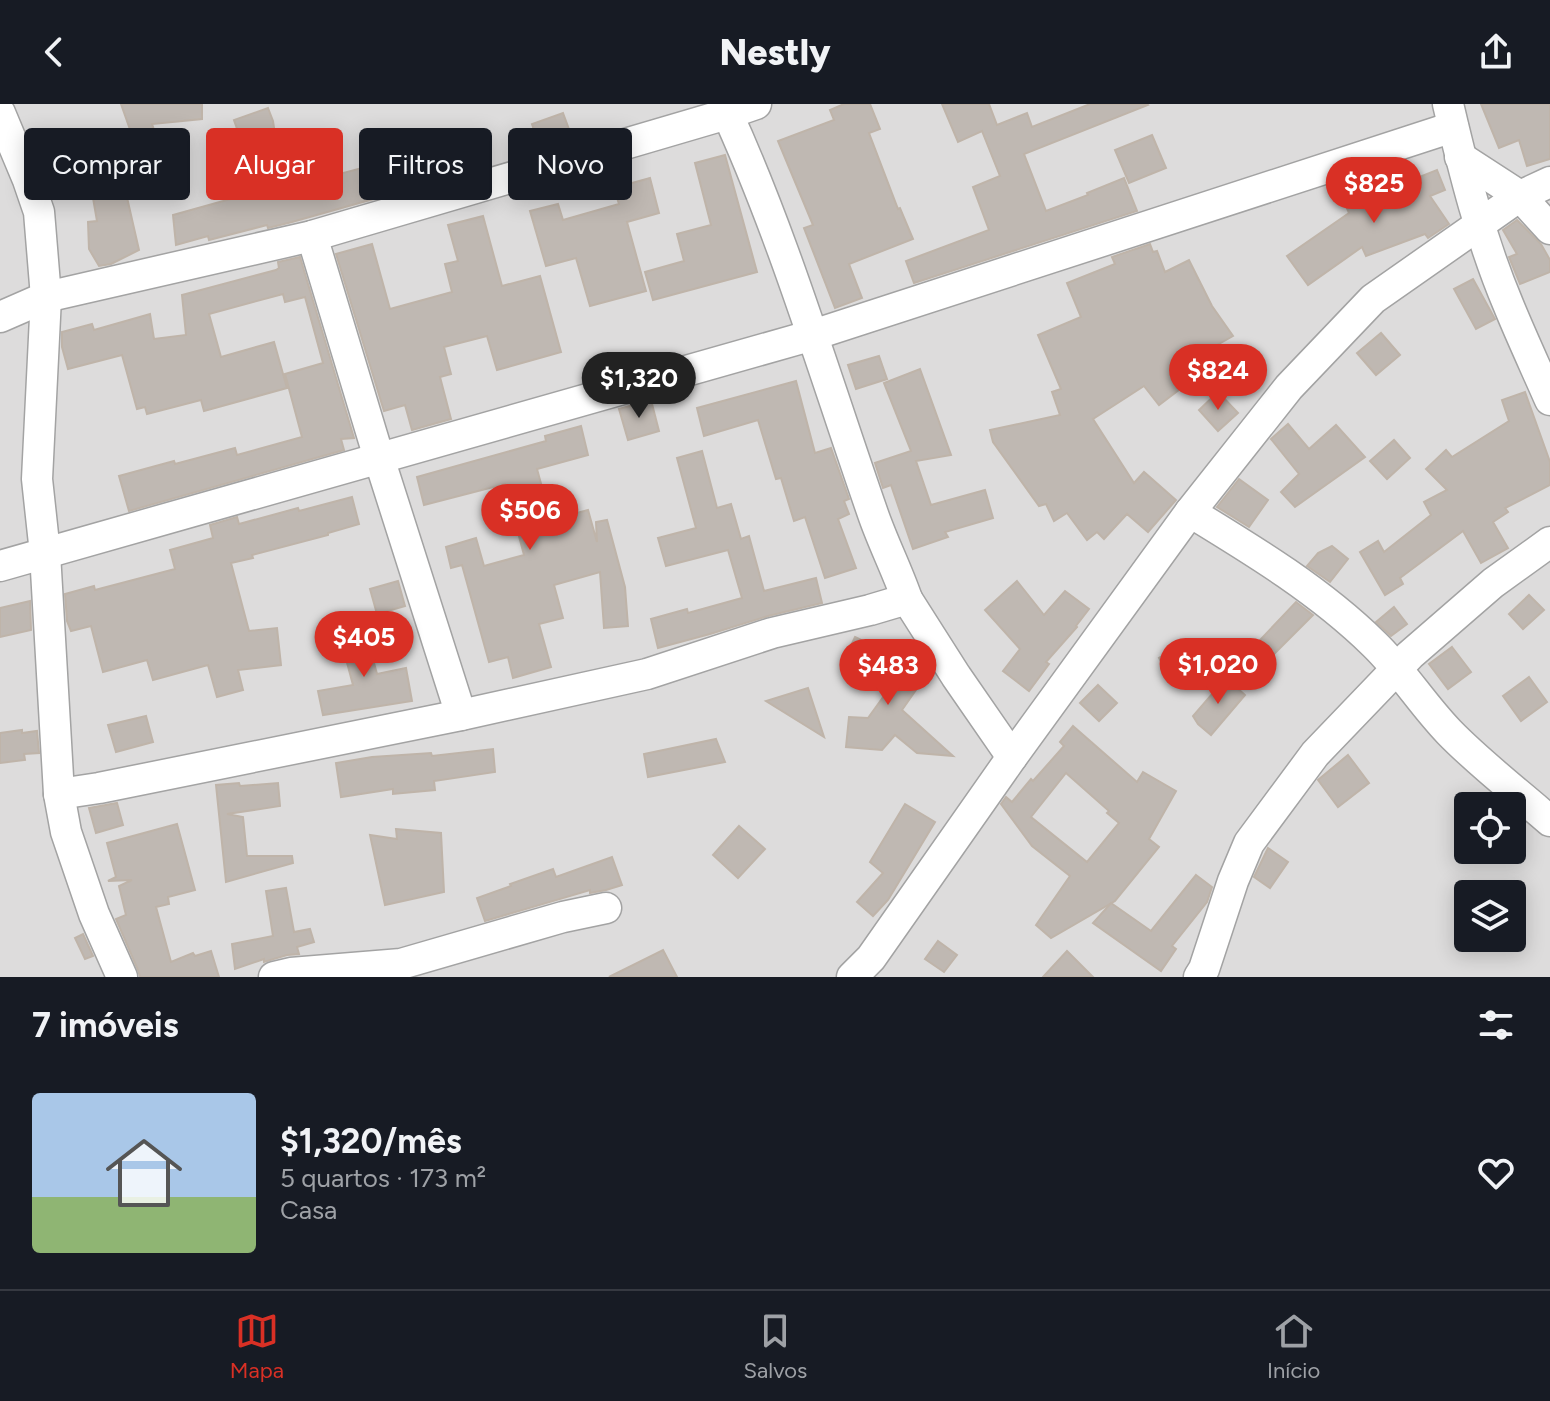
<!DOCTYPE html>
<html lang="pt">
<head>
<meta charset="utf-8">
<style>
  :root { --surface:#171b24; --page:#242831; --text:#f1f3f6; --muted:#9ea1a6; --line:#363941; --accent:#d93025 }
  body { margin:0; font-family:Figtree,sans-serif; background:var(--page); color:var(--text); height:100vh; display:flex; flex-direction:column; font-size:30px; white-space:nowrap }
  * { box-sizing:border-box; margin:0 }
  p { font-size:26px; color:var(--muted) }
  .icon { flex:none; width:44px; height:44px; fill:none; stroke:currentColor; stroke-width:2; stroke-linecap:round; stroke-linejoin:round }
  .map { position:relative; height:873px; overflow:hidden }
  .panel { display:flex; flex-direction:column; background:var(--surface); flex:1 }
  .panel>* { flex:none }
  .hud { position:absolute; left:24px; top:24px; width:800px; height:72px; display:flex; gap:16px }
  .controls { position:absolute; left:1454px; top:688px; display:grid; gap:16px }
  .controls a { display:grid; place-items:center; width:72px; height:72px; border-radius:8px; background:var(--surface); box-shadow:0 4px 20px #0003; font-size:40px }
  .price { position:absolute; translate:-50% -68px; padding:0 18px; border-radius:28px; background:var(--accent); color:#fff; font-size:26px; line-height:52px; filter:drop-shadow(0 2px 4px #0008) }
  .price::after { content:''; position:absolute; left:50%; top:48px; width:24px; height:18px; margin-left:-12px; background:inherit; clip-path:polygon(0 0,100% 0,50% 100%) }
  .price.current { background:#222; color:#fff }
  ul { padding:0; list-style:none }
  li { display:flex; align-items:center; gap:24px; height:200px; padding:0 32px }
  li+li { border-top:2px solid var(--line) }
  li span { display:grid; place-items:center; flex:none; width:224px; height:160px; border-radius:8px; color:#555 }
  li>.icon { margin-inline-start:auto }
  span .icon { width:96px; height:96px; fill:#fffc; stroke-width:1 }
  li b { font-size:34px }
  h2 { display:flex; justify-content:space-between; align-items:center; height:96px; padding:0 32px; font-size:34px }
  .tag { padding:0 28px; border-radius:8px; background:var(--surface); box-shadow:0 4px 20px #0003; font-size:28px; line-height:72px }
  .tag.current { background:var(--accent); color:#fff }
  header { display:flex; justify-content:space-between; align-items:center; height:104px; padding:0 32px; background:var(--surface); font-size:36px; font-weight:800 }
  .tab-bar { display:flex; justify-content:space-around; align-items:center; height:112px; border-top:2px solid var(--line); background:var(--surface); font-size:22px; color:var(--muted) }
  .tab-bar a { display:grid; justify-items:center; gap:4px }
  .tab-bar .current { color:var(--accent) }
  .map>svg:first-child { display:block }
  .residential { fill:#dddcdc; fill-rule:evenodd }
  .building { fill:#bfb8b2; stroke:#bfb4a9; stroke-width:2; fill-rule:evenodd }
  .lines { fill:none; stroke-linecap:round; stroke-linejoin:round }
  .street-casing { stroke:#a3a3a3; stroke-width:33 }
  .street { stroke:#fff; stroke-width:30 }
</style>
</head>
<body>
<header><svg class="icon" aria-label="back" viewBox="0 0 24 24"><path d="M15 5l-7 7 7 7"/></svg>Nestly<svg class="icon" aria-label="share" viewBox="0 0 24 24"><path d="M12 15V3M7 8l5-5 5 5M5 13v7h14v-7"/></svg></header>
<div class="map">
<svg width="1550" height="873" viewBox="0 0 1550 873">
  <rect width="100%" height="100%" fill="#efece5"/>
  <!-- residential -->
  <path class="residential" d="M 0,0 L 1550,0 L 1550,873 L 0,873 ZM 1468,702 L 1512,702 L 1512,746 L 1468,746 ZM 1468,790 L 1512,790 L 1512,834 L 1468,834 Z"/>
  <!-- building -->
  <g class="building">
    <polygon points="121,0 202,0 202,15 152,20 154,26 133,34"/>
    <polygon points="844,0 870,0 880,25 869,29 898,105 900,104 913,135 849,160 862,194 835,204 804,124 813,121 778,37 834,16 830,6"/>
    <polygon points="942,0 989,0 997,21 1027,9 1032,23 1090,0 1147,0 1148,1 1024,50 1046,107 1088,91 1087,89 1124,74 1137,107 914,179 906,157 989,126 973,83 1000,72 982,27 958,38"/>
    <polygon points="1481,0 1550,0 1550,55 1527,62 1519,36 1499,44"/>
    <polygon points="268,4 273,17 283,85 362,64 362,67 408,54 416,83 292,118 268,124 267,121 209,136 208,132 176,141 173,111 234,94 225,63 248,56 234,16"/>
    <polygon points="563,9 573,36 541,46 532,20"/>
    <polygon points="1152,31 1166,64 1129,79 1115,46"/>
    <polygon points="725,51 757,168 653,196 645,168 684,157 677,130 711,121 695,59"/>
    <polygon points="122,53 126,76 123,76 139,146 111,160 99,162 89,145 88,118 97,117 87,59"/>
    <polygon points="1437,66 1445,86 1430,92 1449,120 1428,134 1425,130 1366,152 1362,143 1308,181 1287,152 1349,109 1344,97 1409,72 1412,76"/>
    <polygon points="650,74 659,109 627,118 646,187 590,202 576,154 546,162 530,107 558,100 563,116 619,100 614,84"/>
    <polygon points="483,112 502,182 540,172 561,248 497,266 487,232 444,243 451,270 440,273 451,315 412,326 405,301 384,307 336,150 372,140 390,205 452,188 445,160 458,157 448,121"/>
    <polygon points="1517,116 1541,140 1550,156 1550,168 1520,180 1509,153 1517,150 1503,126"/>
    <polygon points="1150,140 1153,148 1157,147 1165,168 1189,156 1212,202 1233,232 1171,267 1184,282 1159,301 1144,282 1093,315 1134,379 1144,368 1176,396 1148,428 1127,410 1104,435 1097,428 1087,436 1067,409 1054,417 1046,400 1039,402 993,338 990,326 1060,311 1052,288 1061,285 1038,231 1081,213 1067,179 1115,160 1112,153"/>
    <polygon points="300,153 354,334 341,335 344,346 129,407 119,372 174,357 175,360 235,344 237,351 302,333 285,270 323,259 305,193 285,198 283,190 209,210 221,253 274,238 287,284 204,307 201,296 147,310 145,303 137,305 122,251 68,265 62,243 62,228 92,220 94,226 150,210 154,235 186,231 182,191 276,166 279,164 278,158"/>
    <polygon points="1473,175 1495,215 1476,225 1454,185"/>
    <polygon points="1381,229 1400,251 1376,271 1357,249"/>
    <polygon points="879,252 887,275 856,285 848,261"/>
    <polygon points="920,265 951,351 916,357 931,401 985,386 993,414 945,428 948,433 913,445 891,381 883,384 875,359 911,347 884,279"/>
    <polygon points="796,277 815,349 831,344 849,395 844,397 849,410 838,415 856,464 825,474 805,413 794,417 781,374 776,375 758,316 704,332 697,304"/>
    <polygon points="1218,288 1238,309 1218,327 1199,306"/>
    <polygon points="1525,288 1550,358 1550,381 1505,404 1508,408 1493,418 1508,444 1481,459 1463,427 1400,474 1403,480 1385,491 1360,448 1378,437 1384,448 1431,411 1424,398 1447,386 1426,365 1446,346 1452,353 1509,317 1502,296"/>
    <polygon points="651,296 659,327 628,336 619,305"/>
    <polygon points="1288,320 1309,345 1336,321 1365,353 1295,403 1281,388 1299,370 1271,335"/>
    <polygon points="581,322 588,351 537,365 551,416 588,406 597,438 596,418 607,416 625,483 628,522 604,524 600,468 554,481 563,514 539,520 551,563 513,574 508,553 489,558 462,461 451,464 446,443 476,434 484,462 524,451 505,380 424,401 417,373 546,337 545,332"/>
    <polygon points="1394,336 1410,354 1387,375 1370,357"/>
    <polygon points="702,347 717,404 731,400 741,435 749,432 764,487 816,474 822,499 768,512 710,530 658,544 651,515 687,505 688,509 742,494 728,446 666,462 658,434 696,424 677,354"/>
    <polygon points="1239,375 1268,396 1249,423 1217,403"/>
    <polygon points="352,393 359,420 328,429 328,431 252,451 253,454 231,459 249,527 277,524 281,561 238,566 243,586 217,593 208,561 153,576 147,556 103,568 91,522 71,527 67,517 65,490 94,482 95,486 175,465 170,446 213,434 210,421 237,413 239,420 298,404 299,407"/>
    <polygon points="1332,442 1348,455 1330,478 1307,462 1318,449"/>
    <polygon points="398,477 405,502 377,510 370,485"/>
    <polygon points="1017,477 1044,511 1065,487 1089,505 1076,522 1077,523 1046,558 1049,560 1029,587 1003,567 1020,545 985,506"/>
    <polygon points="1529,491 1544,506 1523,525 1509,510"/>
    <polygon points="30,497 31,526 0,533 0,504"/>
    <polygon points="1296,498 1313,511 1256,568 1243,554"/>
    <polygon points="1394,503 1407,520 1391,532 1376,518"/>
    <polygon points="363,518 377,570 406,564 412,597 323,611 318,587 353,581 338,525"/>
    <polygon points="855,533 904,557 896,568 918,583 902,606 953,652 917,649 895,631 882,646 846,643 849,613 868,614 886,589 866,573 873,565 846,552"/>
    <polygon points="1178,543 1190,563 1170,574 1159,554"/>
    <polygon points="1452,543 1471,568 1448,585 1429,560"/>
    <polygon points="1529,573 1547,598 1521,617 1503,592"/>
    <polygon points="1226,574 1245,591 1211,631 1198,620 1193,612"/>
    <polygon points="1098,581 1117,599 1099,617 1080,599"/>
    <polygon points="808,584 824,633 766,597"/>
    <polygon points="146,612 153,638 116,648 108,621"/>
    <path d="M 1073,622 L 1137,678 L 1143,668 L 1176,687 L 1149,735 L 1159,743 L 1115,797 L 1051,834 L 1036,821 L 1070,772 L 1032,742 L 1001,700 L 1006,693 L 1012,698 L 1031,675 L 1033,677 L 1064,642 L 1060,638 ZM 1066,669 L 1109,707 L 1107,709 L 1119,719 L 1087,758 L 1031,713 Z"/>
    <polygon points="22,626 22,629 37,627 39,649 24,650 25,656 0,659 0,629"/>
    <polygon points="716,635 725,658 648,673 644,650"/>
    <polygon points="493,645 495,668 434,677 435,686 393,690 393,685 341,693 336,659 372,653 431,649 432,652"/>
    <polygon points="1348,651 1369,679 1338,703 1318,676"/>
    <polygon points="239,679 240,682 278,679 280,702 227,710 243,713 247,752 292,752 293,759 226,778 216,681"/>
    <polygon points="117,699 123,721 96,729 89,704"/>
    <polygon points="905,700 935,718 888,796 873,812 857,798 883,769 870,758"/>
    <polygon points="177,720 195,786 168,793 169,800 156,803 171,858 193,849 195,852 211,847 219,873 140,873 138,866 116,815 126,811 119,782 132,776 108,777 116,773 107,739"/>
    <polygon points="739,722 765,745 738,774 713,751"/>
    <polygon points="396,725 441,729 444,788 385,801 370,731 397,735"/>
    <polygon points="1268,744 1288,758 1270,784 1254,773"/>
    <polygon points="612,753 622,781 606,786 590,789 590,786 485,817 477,794 511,782 510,780 553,765 556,773"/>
    <polygon points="1196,771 1212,783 1207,798 1172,842 1176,845 1161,867 1093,819 1111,799 1151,827"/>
    <polygon points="286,784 294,828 310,825 314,838 297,843 299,850 287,851 264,858 264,855 235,865 232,840 273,832 266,787"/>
    <polygon points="83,830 93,852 85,855 75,834"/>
    <polygon points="938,837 957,851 944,868 925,855"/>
    <polygon points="663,846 677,873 609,873"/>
    <polygon points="1067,847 1093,873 1043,873"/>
  </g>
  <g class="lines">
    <defs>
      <g id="street">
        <path d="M 723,0 C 784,132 825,273 873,410 C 883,439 897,466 907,495"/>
        <path d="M 1448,0 C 1464,68 1481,136 1508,200 C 1521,232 1536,264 1550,296"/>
        <polyline points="0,9 28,76 39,108 46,193 37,375 45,449 59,690 66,728 94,810 122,873"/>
        <polyline points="1460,53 1520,92 1550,125"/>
        <polyline points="312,132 379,354 461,611"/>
        <polyline points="0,213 46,193 312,132 727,10 756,0"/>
        <path d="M 1190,408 C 1254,447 1320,487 1374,540 C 1402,567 1422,600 1449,628 C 1480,660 1517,688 1550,717"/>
        <polyline points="0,462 813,231 1453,23"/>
        <polyline points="59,690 99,684 461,611 647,570 772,529 870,506 907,495 956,572 1012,653"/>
        <polyline points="274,873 291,869 401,860 563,813 606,804"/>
        <polyline points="852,873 871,854 1012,653 1190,408 1289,283 1373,195 1520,92 1550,78"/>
        <polyline points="1199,873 1204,865 1233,777 1249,739 1315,650 1410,551 1493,479 1550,438"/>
      </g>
    </defs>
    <!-- street casing -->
    <use href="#street" class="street-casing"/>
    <!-- street -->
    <use href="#street" class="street"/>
  </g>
</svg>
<div class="controls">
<a><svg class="icon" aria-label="locate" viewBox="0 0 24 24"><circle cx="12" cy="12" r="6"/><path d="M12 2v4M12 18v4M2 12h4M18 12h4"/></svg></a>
<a><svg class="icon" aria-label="layers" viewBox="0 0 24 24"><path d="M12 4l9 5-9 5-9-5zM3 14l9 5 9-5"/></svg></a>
</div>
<b class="price" style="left:1374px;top:121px">$825</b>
<b class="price" style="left:1218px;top:308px">$824</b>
<b class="price current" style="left:639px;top:316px">$1,320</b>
<b class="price" style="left:530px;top:448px">$506</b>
<b class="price" style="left:364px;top:575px">$405</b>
<b class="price" style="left:1218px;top:602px">$1,020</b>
<b class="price" style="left:888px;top:603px">$483</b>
<div class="hud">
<a class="tag">Comprar</a>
<a class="tag current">Alugar</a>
<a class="tag">Filtros</a>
<a class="tag">Novo</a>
</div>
</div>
<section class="panel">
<h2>7 imóveis<svg class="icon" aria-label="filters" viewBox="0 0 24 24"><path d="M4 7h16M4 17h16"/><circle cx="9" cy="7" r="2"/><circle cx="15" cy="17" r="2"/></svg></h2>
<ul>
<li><span style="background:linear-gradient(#a9c7e8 65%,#8fb573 0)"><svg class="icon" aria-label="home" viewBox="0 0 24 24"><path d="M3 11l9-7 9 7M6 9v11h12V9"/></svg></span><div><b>$1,320/mês</b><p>5 quartos · 173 m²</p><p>Casa</p></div><svg class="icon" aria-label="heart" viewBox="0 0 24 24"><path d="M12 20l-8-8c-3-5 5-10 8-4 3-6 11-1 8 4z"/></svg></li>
</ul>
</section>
<nav class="tab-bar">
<a class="current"><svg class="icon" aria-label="map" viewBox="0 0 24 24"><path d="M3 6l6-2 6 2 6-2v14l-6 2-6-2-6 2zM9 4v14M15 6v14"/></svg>Mapa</a>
<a><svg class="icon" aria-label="saved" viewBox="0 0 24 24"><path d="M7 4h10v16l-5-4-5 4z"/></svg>Salvos</a>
<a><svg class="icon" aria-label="home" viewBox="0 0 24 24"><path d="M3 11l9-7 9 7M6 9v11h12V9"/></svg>Início</a>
</nav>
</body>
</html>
